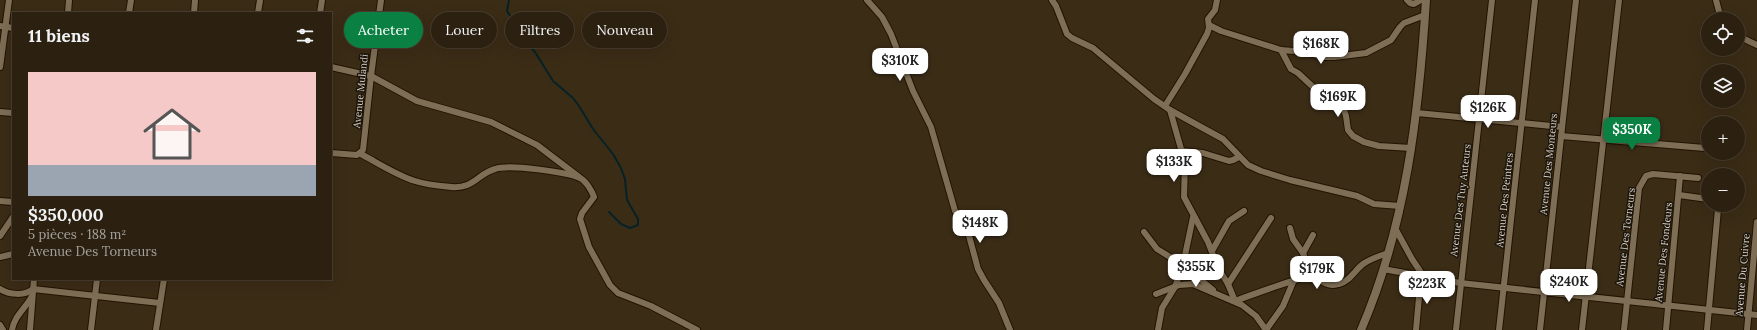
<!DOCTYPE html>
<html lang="fr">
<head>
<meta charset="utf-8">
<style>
  :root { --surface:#2c2110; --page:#382e1e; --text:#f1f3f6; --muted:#a6a39f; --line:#483e30; --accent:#0b8043 }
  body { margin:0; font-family:Lora,serif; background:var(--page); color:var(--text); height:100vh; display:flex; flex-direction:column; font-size:15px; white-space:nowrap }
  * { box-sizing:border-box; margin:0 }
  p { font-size:13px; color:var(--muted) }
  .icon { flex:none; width:22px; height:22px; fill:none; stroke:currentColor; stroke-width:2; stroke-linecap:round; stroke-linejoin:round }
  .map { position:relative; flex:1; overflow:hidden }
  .details { position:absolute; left:12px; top:12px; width:320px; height:268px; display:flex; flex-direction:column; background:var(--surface); border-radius:0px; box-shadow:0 4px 16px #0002,0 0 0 1px var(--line) }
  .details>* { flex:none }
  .banner { position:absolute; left:344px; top:12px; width:380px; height:36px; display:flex; gap:8px }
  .fabs { position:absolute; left:1701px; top:12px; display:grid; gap:8px }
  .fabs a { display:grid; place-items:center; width:44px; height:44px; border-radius:50%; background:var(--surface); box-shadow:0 4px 16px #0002,0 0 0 1px var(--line); font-size:20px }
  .price { position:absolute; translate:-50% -34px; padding:0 9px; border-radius:8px; background:#fff; color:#222; font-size:13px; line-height:26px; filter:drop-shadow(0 1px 2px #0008) }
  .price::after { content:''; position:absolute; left:50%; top:24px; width:12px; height:9px; margin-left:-6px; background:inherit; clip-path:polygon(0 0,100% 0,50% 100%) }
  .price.current { background:var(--accent); color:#fff }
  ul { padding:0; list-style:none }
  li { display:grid; align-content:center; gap:8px; height:212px; padding:0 16px }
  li+li { border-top:1px solid var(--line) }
  li span { display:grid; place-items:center; height:124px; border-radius:0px; color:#555 }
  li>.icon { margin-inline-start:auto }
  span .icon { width:72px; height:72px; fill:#fffc; stroke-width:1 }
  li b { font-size:17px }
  h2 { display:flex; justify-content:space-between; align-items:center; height:48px; padding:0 16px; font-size:17px }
  .chip { padding:0 14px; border-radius:18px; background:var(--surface); box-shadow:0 4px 16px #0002,0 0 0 1px var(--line); font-size:14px; line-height:36px }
  .chip.current { background:var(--accent); color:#fff }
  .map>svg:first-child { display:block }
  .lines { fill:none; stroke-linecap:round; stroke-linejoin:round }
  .stream { stroke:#062227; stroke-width:2 }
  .minor-casing { stroke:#221401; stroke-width:8 }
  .tertiary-casing { stroke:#221401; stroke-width:10 }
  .minor { stroke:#7f6e56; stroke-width:6 }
  .tertiary { stroke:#7f6e56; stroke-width:8 }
  .labels { text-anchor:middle; stroke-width:3; stroke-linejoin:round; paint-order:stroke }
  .street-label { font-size:10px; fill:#dbd1c4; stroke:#1c160c }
</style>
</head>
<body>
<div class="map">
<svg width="1757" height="330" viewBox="0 0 1757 330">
  <rect width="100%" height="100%" fill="#3b2c16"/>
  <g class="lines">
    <!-- stream -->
    <polyline class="stream" points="509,0 507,11 513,20 521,30 526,42 535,52 553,81 573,98 579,106 593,129 613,154 621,168 625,179 627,200 638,219 638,225 630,228 621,224 609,212"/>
    <defs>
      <g id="minor">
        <polyline points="867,0 882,17 891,34 913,91 931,127 955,211 968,232 978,269 984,280 999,303 1010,330"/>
        <polyline points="1052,0 1056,6 1067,34 1072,38 1093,48 1154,99 1170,110 1223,139 1248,165 1261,171 1290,180 1357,196 1374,204 1400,206"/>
        <polyline points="1407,0 1410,3 1414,4 1421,0"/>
        <polyline points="1716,0 1721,19"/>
        <polyline points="68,13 69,0"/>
        <polyline points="129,13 131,0"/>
        <polyline points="194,13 195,0"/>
        <polyline points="258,13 260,0"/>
        <polyline points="320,13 322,0"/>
        <polyline points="1209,25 1221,31 1281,50 1306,52 1322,57 1334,57 1366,53 1391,40 1400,27 1404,23 1425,15"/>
        <polyline points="0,26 13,28"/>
        <polyline points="1738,36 1757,45"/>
        <polyline points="1281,50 1291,69 1298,73 1313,87 1322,92 1344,110 1346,116 1348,130 1353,136 1364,142 1379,146 1411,148"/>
        <polyline points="0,67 9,0"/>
        <polyline points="331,67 371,76 417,101 491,122 537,145 579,177"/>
        <polyline points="1165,106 1185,74 1207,34 1209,28 1208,19 1215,10 1217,0"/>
        <polyline points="1170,110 1185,163 1184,197 1208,242 1218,268 1228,284 1235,301"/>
        <polyline points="0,112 13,113"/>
        <polyline points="1417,113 1562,127"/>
        <polyline points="1561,136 1705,148"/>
        <polyline points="1182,151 1203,153 1229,161 1233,160 1239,157"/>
        <polyline points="331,153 357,155 363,150 371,76 381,0"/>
        <path d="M 361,154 C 378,163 396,175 415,181 C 427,185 440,186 451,187 C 474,189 477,174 495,169 C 510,164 566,172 580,178 C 586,181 592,191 594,197 L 582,213 L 580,219 L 589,247 L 610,285 L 618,293 L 651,306 L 697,330"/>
        <polyline points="1679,195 1708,199"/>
        <polyline points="0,201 13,202"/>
        <polyline points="1290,228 1293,239 1303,253 1311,276"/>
        <polyline points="1395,228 1412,259 1424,277 1419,297 1416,330"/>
        <polyline points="1144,232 1157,249 1183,265 1213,290"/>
        <polyline points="0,236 13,217"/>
        <polyline points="1212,251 1229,221 1244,211"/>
        <polyline points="1303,253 1313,235"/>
        <polyline points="0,257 13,254"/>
        <polyline points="1383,269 1460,283 1757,315"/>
        <polyline points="1228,284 1271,218"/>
        <path d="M 0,289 C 9,295 25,296 33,289 L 160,303"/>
        <polyline points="1156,294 1179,285 1193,284 1242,305 1256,316 1266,330"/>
        <path d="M 1235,301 C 1243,298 1306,275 1311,276 C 1321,279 1327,288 1339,284 C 1349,282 1355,270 1363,264 C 1370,259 1379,256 1388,253"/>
        <polyline points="0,325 3,330"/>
        <path d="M 12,330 C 14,316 26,308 32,296"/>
        <polyline points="30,330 34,279"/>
        <polyline points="91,330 97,279"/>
        <polyline points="156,330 164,279"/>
        <polyline points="1158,330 1162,308 1175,287 1183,265 1193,217"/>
        <polyline points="1266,330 1283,306 1294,280"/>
        <polyline points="1456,330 1492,0"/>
        <polyline points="1499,330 1535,0"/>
        <polyline points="1540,330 1576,0"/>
        <polyline points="1582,330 1619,0"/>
        <polyline points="1624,330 1639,188 1646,176 1653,174 1698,178"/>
        <polyline points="1666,330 1680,176"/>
        <polyline points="1707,330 1718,209 1716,205"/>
        <polyline points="1747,330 1757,222"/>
      </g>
      <path id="tertiary" d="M 1361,330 C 1406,226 1419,112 1426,0"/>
    </defs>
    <!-- minor casing -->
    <use href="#minor" class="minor-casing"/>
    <!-- tertiary casing -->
    <use href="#tertiary" class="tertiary-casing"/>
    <!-- minor -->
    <use href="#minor" class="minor"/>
    <!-- tertiary -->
    <use href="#tertiary" class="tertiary"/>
  </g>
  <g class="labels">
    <!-- street labels -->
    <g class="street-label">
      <text transform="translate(360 91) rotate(-84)" y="4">Avenue Mulandi</text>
      <text transform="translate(1548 164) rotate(-84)" y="4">Avenue Des Monteurs</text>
      <text transform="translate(1460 200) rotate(-83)" y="4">Avenue Des Tuy Auteurs</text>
      <text transform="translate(1504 200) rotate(-84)" y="4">Avenue Des Peintres</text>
      <text transform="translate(1625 237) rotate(-83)" y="4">Avenue Des Torneurs</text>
      <text transform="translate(1663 252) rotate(-84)" y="4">Avenue Des Fondeurs</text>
      <text transform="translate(1742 275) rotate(-85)" y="4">Avenue Du Cuivre</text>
    </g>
  </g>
</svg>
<div class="fabs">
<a><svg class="icon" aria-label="locate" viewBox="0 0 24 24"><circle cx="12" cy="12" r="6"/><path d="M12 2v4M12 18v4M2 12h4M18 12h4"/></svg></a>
<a><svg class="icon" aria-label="layers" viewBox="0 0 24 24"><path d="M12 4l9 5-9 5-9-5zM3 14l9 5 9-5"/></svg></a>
<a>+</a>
<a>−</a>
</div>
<b class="price" style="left:1321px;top:65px">$168K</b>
<b class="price" style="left:900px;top:82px">$310K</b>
<b class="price" style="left:1338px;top:118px">$169K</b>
<b class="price" style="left:1488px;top:129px">$126K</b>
<b class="price current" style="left:1632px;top:151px">$350K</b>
<b class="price" style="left:1174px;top:183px">$133K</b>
<b class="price" style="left:980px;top:244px">$148K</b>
<b class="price" style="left:1196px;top:288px">$355K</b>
<b class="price" style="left:1317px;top:290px">$179K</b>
<b class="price" style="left:1569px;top:303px">$240K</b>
<b class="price" style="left:1427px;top:305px">$223K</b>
<div class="banner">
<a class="chip current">Acheter</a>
<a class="chip">Louer</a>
<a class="chip">Filtres</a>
<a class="chip">Nouveau</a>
</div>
<section class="details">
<h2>11 biens<svg class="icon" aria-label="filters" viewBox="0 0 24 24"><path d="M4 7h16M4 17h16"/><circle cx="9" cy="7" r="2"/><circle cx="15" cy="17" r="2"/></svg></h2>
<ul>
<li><span style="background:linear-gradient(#f6c9c9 75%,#9aa5b1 0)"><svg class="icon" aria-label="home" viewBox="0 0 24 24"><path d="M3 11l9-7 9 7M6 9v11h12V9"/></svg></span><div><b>$350,000</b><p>5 pièces · 188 m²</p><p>Avenue Des Torneurs</p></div></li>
</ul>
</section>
</div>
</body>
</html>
